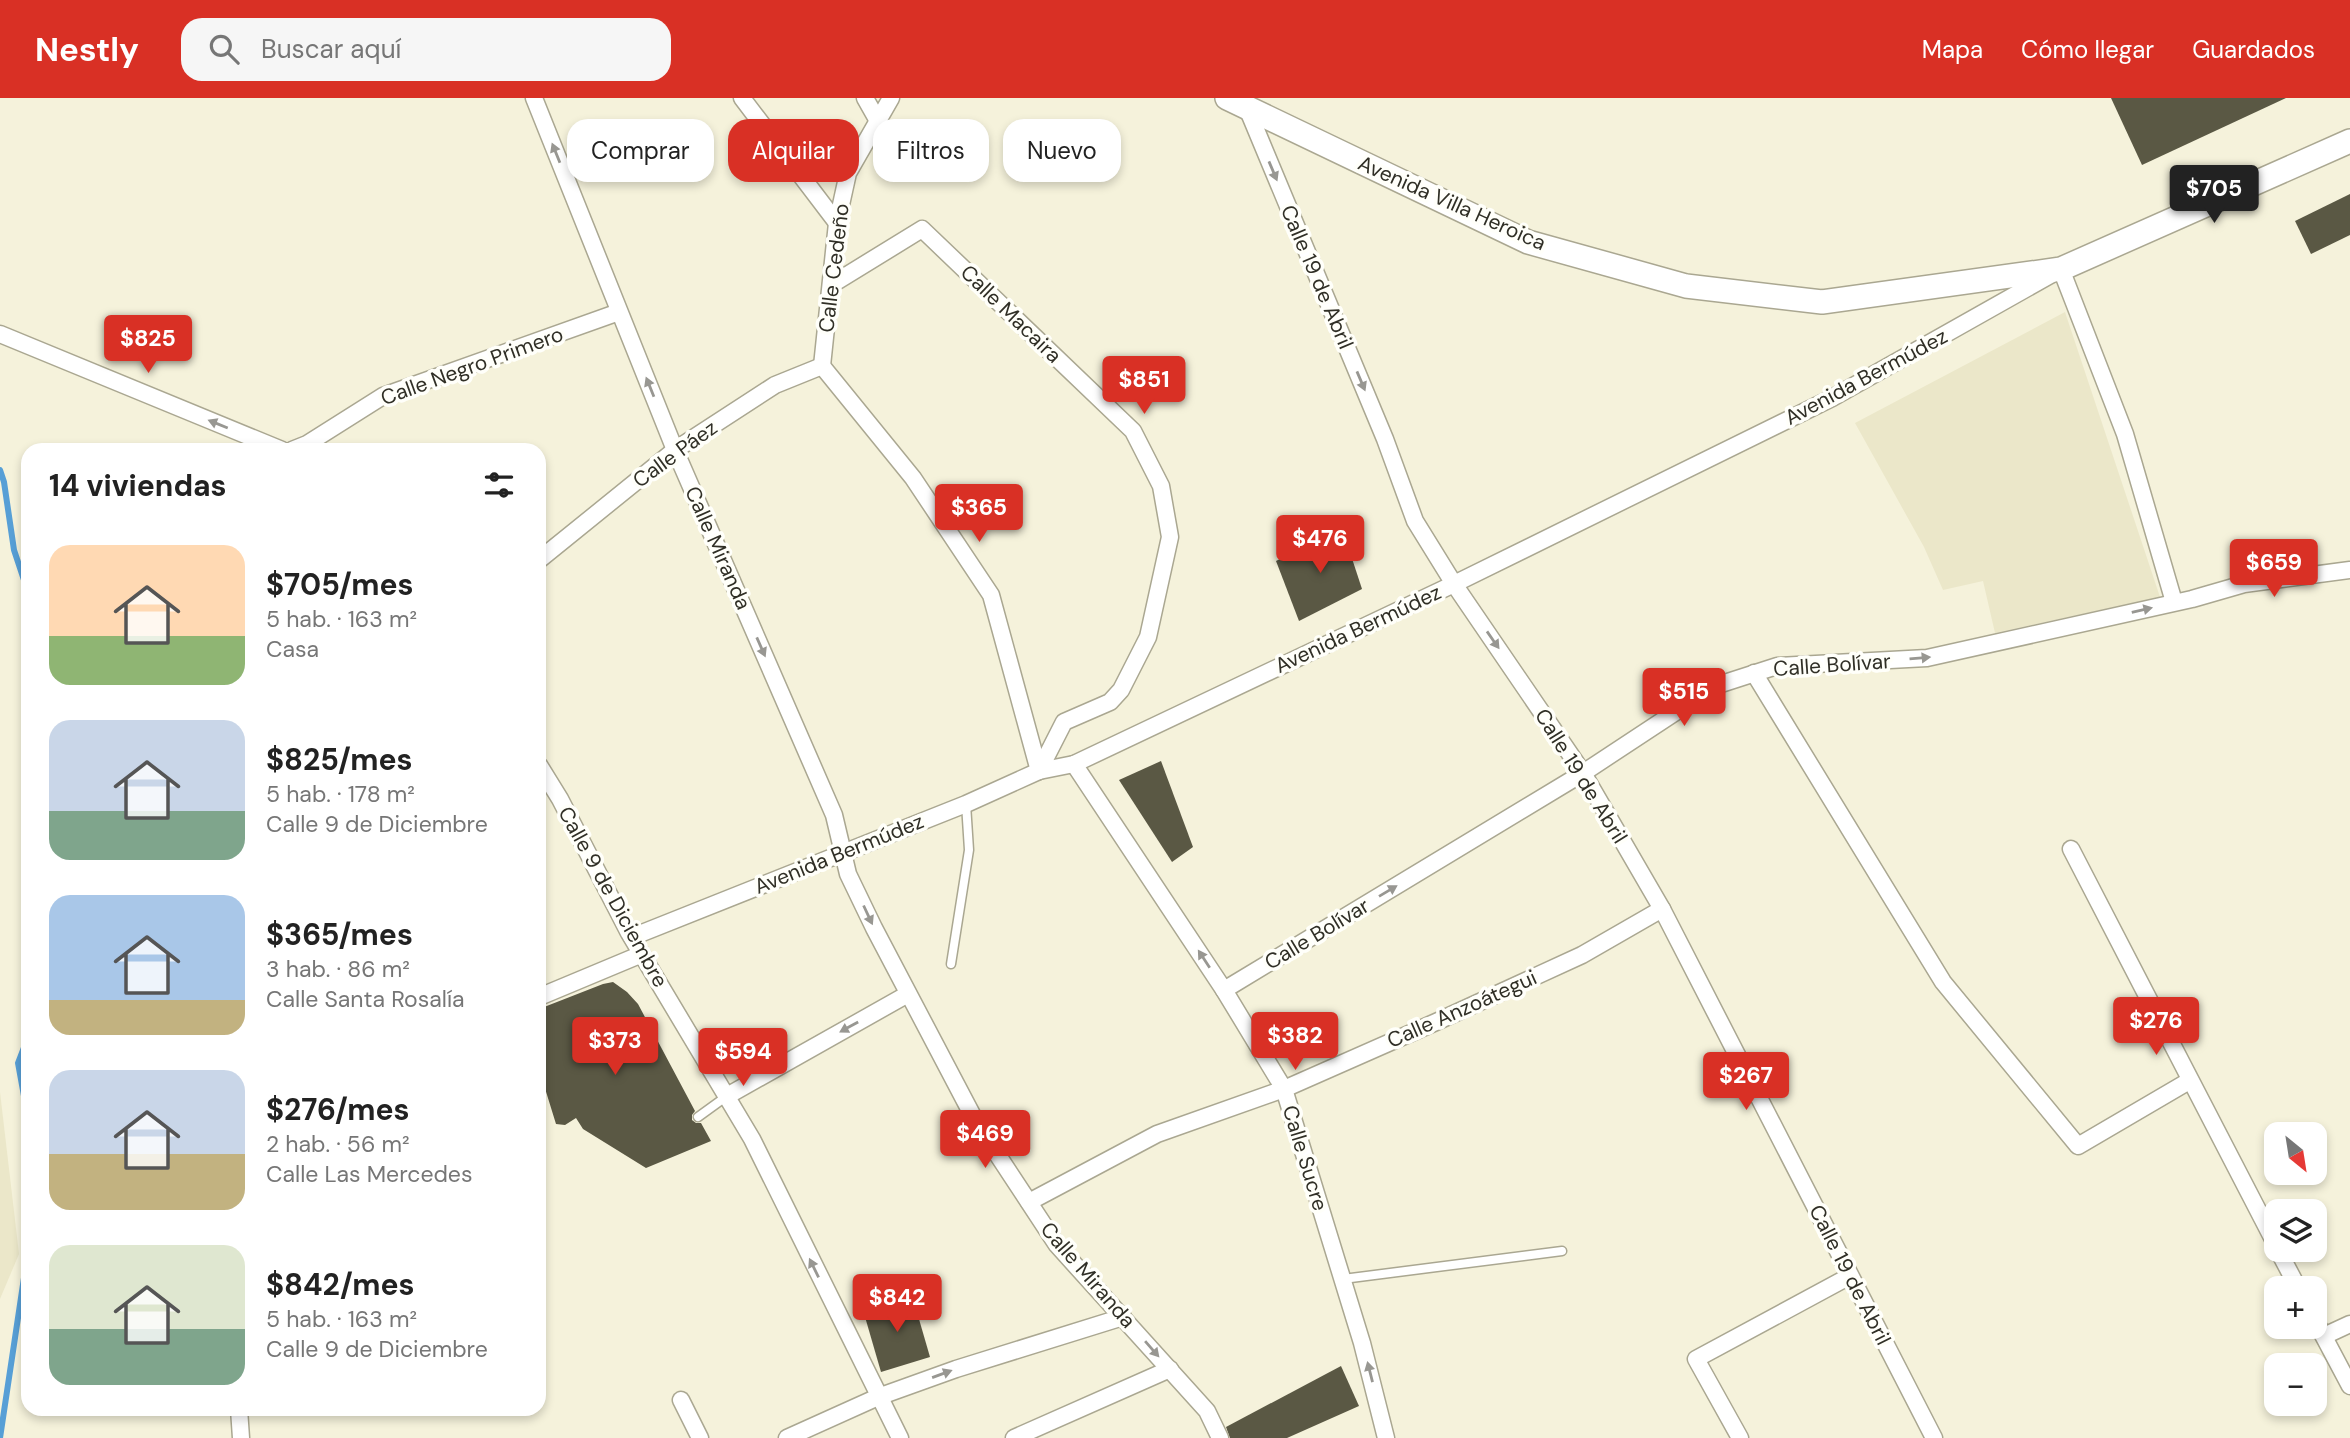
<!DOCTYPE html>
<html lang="es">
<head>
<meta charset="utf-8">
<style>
  :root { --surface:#fff; --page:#f6f6f6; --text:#222; --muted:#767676; --accent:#d93025 }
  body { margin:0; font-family:"DM Sans",sans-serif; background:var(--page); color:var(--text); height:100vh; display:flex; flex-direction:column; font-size:26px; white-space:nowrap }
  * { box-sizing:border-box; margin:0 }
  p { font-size:23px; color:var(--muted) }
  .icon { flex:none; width:38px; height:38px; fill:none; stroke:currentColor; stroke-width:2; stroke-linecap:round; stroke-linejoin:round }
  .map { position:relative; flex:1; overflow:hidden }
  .sheet { position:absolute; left:21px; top:345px; width:525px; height:973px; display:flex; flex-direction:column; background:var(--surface); border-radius:21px; box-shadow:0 4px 10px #0003 }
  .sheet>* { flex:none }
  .guide { position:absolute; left:567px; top:21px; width:665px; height:63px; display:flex; gap:14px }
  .needle { width:46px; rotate:150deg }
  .tools { position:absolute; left:2264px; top:1024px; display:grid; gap:14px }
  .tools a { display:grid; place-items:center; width:63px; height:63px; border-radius:14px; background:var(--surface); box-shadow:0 4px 10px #0003; font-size:35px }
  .price { position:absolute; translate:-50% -60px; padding:0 16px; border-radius:7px; background:var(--accent); color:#fff; font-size:23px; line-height:46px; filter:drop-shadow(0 2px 4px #0008) }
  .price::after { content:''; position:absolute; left:50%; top:42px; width:21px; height:16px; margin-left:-10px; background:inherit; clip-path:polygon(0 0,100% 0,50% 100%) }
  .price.active { background:#222; color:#fff }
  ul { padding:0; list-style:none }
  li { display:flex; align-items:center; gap:21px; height:175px; padding:0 28px }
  li span { display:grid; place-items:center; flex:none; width:196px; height:140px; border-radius:21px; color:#555 }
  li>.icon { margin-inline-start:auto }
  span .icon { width:84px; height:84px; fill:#fffc; stroke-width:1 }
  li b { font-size:30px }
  h2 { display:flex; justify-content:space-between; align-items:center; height:84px; padding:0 28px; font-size:30px }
  .chip { padding:0 24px; border-radius:21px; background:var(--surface); box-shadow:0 4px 10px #0003; font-size:24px; line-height:63px }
  .chip.active { background:var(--accent); color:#fff }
  header { display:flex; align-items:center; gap:42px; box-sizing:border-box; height:98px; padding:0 35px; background:var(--accent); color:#fff }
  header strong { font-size:33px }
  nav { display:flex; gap:38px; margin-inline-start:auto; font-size:24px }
  .search { width:490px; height:63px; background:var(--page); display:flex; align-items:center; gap:18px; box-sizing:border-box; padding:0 24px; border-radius:21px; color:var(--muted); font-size:26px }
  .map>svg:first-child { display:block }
  .built { fill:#ebe7c9 }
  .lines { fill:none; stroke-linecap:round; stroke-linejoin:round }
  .stream { stroke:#579fd6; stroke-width:6 }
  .building { fill:#5a5844 }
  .service-casing { stroke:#aaa791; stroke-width:11 }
  .minor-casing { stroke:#aaa791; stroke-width:19 }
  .secondary-casing { stroke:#aaa791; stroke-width:26 }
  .service { stroke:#fff; stroke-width:8 }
  .minor { stroke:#fff; stroke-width:16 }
  .secondary { stroke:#fff; stroke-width:23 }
  .oneway { fill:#989792 }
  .labels { text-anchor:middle; stroke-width:7; stroke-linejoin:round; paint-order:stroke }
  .street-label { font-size:21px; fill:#302f26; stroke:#fffffa }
</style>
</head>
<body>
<header>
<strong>Nestly</strong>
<div class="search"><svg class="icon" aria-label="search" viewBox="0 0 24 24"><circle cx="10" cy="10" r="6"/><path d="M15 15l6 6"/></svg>Buscar aquí</div>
<nav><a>Mapa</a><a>Cómo llegar</a><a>Guardados</a></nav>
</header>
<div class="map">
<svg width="2350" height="1340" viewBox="0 0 2350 1340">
  <rect width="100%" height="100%" fill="#f5f2db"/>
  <!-- built -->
  <g class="built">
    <polygon points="2065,214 2160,499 1995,535 1983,483 1943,492 1924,449 1855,325"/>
    <polygon points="0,994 19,1156 0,1201"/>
  </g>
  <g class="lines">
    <!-- stream -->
    <g class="stream">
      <polyline points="0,372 4,384 14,452 28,494"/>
      <polyline points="28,939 18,965 28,1020"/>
      <polyline points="0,1340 28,1153"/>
    </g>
  </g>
  <!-- building -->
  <g class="building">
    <polygon points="2111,0 2286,0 2142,67"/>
    <polygon points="2350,96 2350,137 2311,156 2295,123"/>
    <polygon points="1342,430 1362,491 1299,523 1276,463"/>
    <polygon points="1161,663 1193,749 1172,764 1119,682"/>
    <polygon points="613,884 627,894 638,906 695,1013 692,1017 692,1022 696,1025 701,1025 711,1043 646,1070 583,1031 576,1020 565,1027 556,1026 539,971 539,911 603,886"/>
    <polygon points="912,1197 930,1259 881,1274 863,1212"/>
    <polygon points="1341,1268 1359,1308 1287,1340 1230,1340 1226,1329"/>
  </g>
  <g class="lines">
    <defs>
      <g id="service">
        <polyline points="951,866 969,752 966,706"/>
        <polyline points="698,1019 727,998"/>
        <polyline points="1343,1181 1562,1153"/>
      </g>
      <g id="minor">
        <polyline points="534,0 675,352 834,717 848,776 874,830 976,1024 1057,1147 1207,1313 1220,1340"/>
        <polyline points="742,0 837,125"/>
        <polyline points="865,0 878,23"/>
        <polyline points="1247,10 1385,341 1415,423 1454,486 1583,675 1662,811 1934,1340"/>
        <polyline points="831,187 922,131 1133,333 1161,388 1170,439 1148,539 1121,592 1110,604 1064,624 1039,673"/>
        <polyline points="0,236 282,352"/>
        <polyline points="822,268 913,380 991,497 1039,673"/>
        <polyline points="822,268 837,125 848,75 891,0"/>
        <polyline points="292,352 307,346 383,298 619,214"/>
        <polyline points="539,462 675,352 775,287 822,268"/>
        <polyline points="1754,575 1943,884 2078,1048 2189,983"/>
        <polyline points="1074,666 1224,892 1284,991 1362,1245 1386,1340"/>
        <polyline points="539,667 560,701 629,835 752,1041 900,1340"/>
        <polyline points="2071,751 2277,1149"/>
        <polyline points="632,839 966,706 1039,673 1074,666 1454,486 1832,300 2061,171 2125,336 2174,504"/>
        <polyline points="1224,892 1583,675 1715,588 1777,568 1927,560 2192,501 2244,486 2350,472"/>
        <polyline points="539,899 642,856"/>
        <polyline points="727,998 908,896"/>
        <polyline points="1029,1104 1157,1036 1284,991 1436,924 1582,857 1662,811"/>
        <polyline points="2278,1152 2298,1190"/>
        <polyline points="2315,1222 2350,1288"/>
        <polyline points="2324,1238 2350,1226"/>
        <polyline points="681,1302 700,1340"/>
        <polyline points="239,1311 241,1340"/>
        <polyline points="787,1340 878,1299 956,1271 1123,1219"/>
        <polyline points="1014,1340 1170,1271"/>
        <polyline points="1740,1340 1696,1261 1850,1178"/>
      </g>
      <polyline id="secondary" points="1227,0 1528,144 1686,188 1822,204 2061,171 2350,43"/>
    </defs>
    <!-- service casing -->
    <use href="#service" class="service-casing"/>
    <!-- minor casing -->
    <use href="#minor" class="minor-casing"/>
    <!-- secondary casing -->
    <use href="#secondary" class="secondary-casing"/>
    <!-- service -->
    <use href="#service" class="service"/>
    <!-- minor -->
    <use href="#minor" class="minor"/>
    <!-- secondary -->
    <use href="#secondary" class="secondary"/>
  </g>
  <!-- one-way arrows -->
  <defs><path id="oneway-solid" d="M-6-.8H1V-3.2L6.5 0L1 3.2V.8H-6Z" transform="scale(1.75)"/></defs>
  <g class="oneway">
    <use href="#oneway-solid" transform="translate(556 55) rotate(-112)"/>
    <use href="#oneway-solid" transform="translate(1273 73) rotate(67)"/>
    <use href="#oneway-solid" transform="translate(1361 283) rotate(67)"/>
    <use href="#oneway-solid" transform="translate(650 289) rotate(-112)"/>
    <use href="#oneway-solid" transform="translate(218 326) rotate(-158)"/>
    <use href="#oneway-solid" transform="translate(2142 512) rotate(-13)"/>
    <use href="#oneway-solid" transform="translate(1493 542) rotate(55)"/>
    <use href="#oneway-solid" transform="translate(761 549) rotate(66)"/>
    <use href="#oneway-solid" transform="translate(1920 560) rotate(-5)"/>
    <use href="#oneway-solid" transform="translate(1388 793) rotate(-31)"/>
    <use href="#oneway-solid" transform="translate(868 817) rotate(65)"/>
    <use href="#oneway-solid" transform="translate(1204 861) rotate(-123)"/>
    <use href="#oneway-solid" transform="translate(849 929) rotate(151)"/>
    <use href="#oneway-solid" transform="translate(814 1170) rotate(-116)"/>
    <use href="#oneway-solid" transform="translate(1152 1251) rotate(49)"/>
    <use href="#oneway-solid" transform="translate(1370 1274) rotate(-104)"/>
    <use href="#oneway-solid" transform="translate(942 1276) rotate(-20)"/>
  </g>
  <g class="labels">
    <!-- street labels -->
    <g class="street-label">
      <text transform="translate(1452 105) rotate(24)" y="7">Avenida Villa Heroica</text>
      <text transform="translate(834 170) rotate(-83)" y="7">Calle Cedeño</text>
      <text transform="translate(1317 179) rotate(67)" y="7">Calle 19 de Abril</text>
      <text transform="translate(1011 216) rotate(44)" y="7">Calle Macaira</text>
      <text transform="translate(472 268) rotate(-20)" y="7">Calle Negro Primero</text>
      <text transform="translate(1866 279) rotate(-28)" y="7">Avenida Bermúdez</text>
      <text transform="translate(675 356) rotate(-36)" y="7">Calle Páez</text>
      <text transform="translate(718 450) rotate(66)" y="7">Calle Miranda</text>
      <text transform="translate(1358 531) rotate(-25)" y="7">Avenida Bermúdez</text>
      <text transform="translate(1832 567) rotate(-4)" y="7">Calle Bolívar</text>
      <text transform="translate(1581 678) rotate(58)" y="7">Calle 19 de Abril</text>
      <text transform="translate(839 756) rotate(-22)" y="7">Avenida Bermúdez</text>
      <text transform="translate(613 799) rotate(61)" y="7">Calle 9 de Diciembre</text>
      <text transform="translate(1317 836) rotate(-31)" y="7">Calle Bolívar</text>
      <text transform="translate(1462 911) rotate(-24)" y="7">Calle Anzoátegui</text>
      <text transform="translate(1305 1060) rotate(73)" y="7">Calle Sucre</text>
      <text transform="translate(1088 1177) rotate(49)" y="7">Calle Miranda</text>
      <text transform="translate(1850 1177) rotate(63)" y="7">Calle 19 de Abril</text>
    </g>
  </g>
</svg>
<div class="tools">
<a><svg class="needle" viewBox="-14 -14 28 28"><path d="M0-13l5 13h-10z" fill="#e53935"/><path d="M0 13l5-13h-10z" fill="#767676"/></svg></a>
<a><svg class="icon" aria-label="layers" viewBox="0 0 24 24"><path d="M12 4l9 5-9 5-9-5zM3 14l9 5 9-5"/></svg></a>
<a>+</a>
<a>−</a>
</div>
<b class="price active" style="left:2214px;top:127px">$705</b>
<b class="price" style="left:148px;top:277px">$825</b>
<b class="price" style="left:1144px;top:318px">$851</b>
<b class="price" style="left:979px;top:446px">$365</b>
<b class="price" style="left:1320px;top:477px">$476</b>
<b class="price" style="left:2274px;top:501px">$659</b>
<b class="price" style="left:1684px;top:630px">$515</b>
<b class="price" style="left:2156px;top:959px">$276</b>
<b class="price" style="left:1295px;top:974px">$382</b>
<b class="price" style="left:615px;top:979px">$373</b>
<b class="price" style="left:743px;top:990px">$594</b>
<b class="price" style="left:1746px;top:1014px">$267</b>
<b class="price" style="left:985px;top:1072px">$469</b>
<b class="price" style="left:897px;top:1236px">$842</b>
<div class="guide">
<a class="chip">Comprar</a>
<a class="chip active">Alquilar</a>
<a class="chip">Filtros</a>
<a class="chip">Nuevo</a>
</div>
<section class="sheet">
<h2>14 viviendas<svg class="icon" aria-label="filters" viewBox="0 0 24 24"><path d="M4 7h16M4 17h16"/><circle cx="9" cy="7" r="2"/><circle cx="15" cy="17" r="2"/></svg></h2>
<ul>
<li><span style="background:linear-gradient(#ffd9b3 65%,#8fb573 0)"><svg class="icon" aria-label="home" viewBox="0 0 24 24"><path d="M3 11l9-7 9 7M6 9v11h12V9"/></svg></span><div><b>$705/mes</b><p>5 hab. · 163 m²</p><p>Casa</p></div></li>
<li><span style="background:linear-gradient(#c9d6e8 65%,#7fa58c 0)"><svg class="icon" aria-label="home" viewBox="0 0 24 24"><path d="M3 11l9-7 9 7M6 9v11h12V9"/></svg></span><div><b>$825/mes</b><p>5 hab. · 178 m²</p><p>Calle 9 de Diciembre</p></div></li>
<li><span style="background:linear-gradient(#a9c7e8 75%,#c2b280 0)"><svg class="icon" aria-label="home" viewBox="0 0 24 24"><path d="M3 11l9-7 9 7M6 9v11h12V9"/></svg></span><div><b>$365/mes</b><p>3 hab. · 86 m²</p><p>Calle Santa Rosalía</p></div></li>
<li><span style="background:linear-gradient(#c9d6e8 60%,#c2b280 0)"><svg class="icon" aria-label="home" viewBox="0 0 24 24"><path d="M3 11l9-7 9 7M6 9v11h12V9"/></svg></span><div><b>$276/mes</b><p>2 hab. · 56 m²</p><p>Calle Las Mercedes</p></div></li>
<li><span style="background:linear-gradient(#dfe7d0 60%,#7fa58c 0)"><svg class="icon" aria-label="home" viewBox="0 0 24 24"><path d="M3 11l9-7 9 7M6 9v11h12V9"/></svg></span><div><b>$842/mes</b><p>5 hab. · 163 m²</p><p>Calle 9 de Diciembre</p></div></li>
</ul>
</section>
</div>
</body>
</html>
